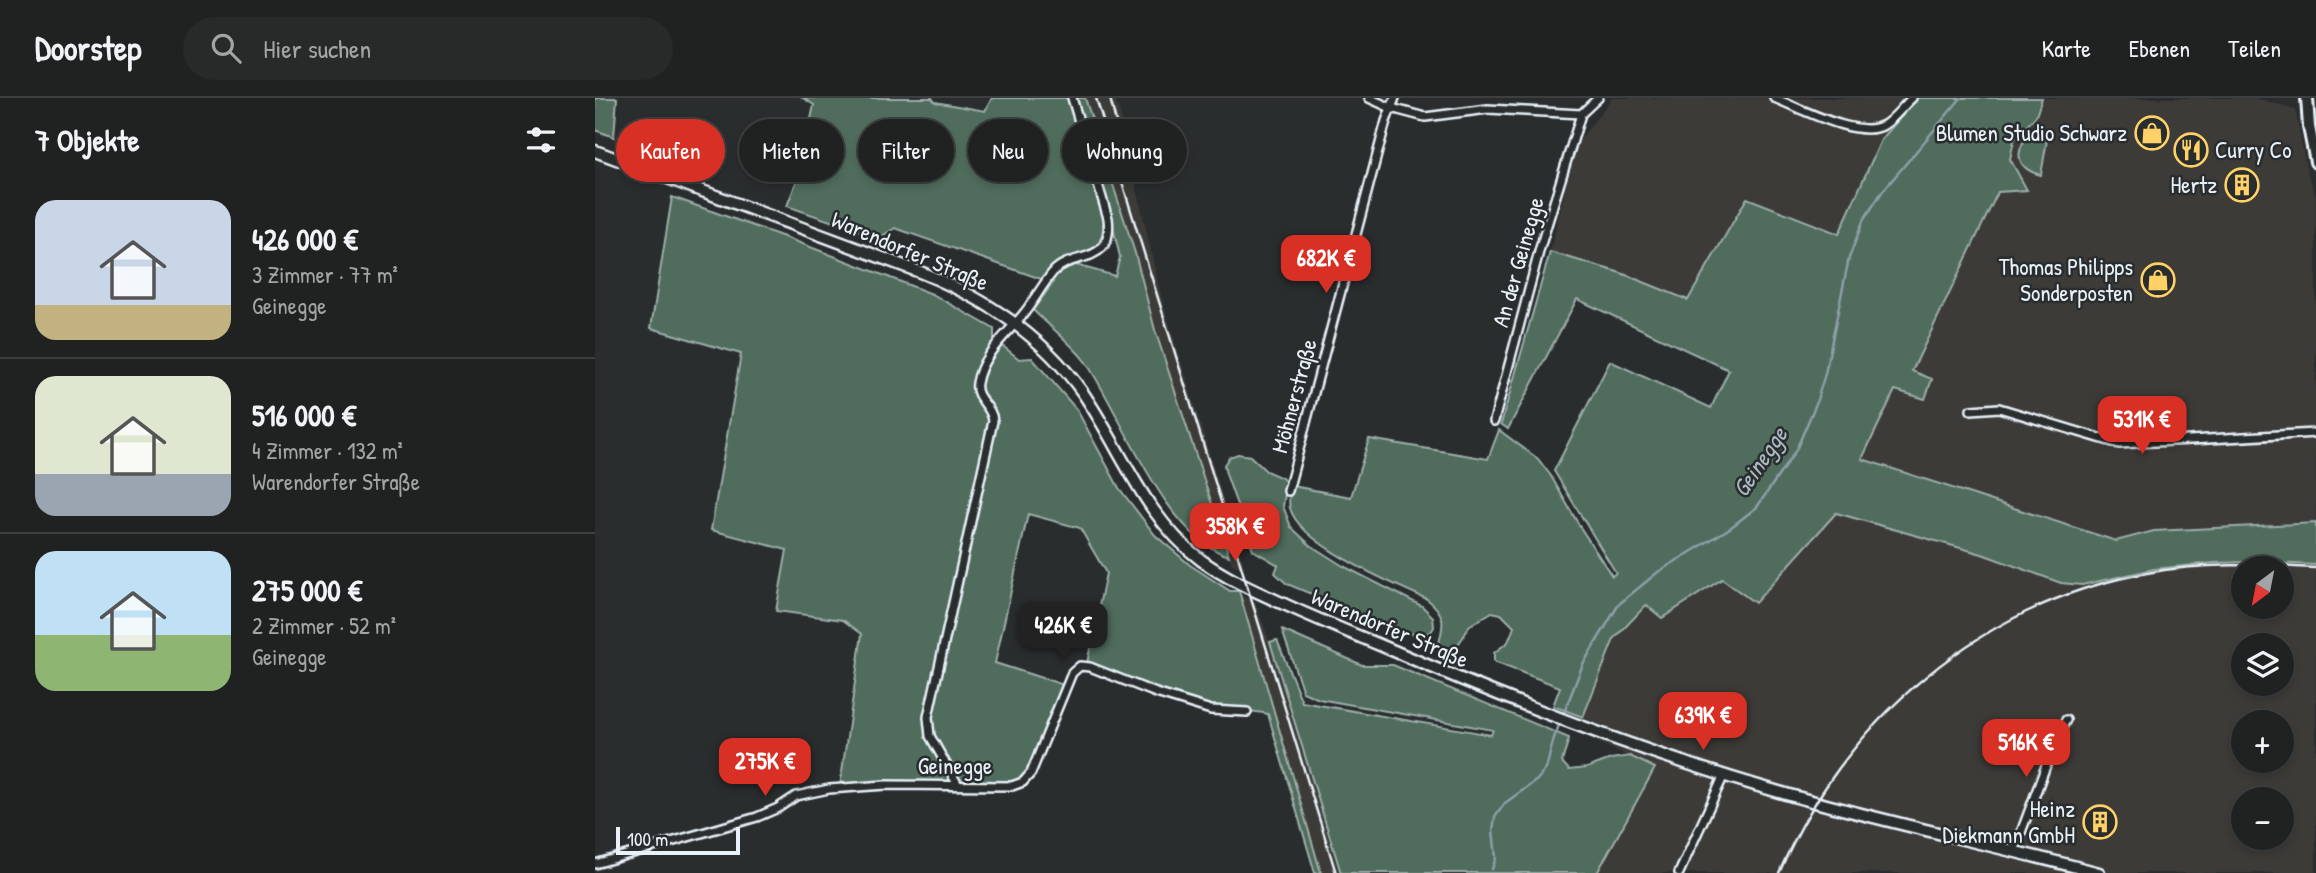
<!DOCTYPE html>
<html lang="de">
<head>
<meta charset="utf-8">
<style>
  :root { --surface:#202222; --page:#282a2a; --text:#f1f3f6; --muted:#a2a4a5; --line:#3d3f40; --accent:#d93025 }
  body { margin:0; font-family:"Patrick Hand",sans-serif; background:var(--page); color:var(--text); height:100vh; display:flex; flex-direction:column; font-size:26px; white-space:nowrap }
  * { box-sizing:border-box; margin:0 }
  p { font-size:23px; color:var(--muted) }
  .icon { flex:none; width:38px; height:38px; fill:none; stroke:currentColor; stroke-width:2; stroke-linecap:round; stroke-linejoin:round }
  .map { position:relative; flex:1; overflow:hidden }
  .details { display:flex; flex-direction:column; background:var(--surface); width:595px }
  .details>* { flex:none }
  .banner { position:absolute; left:21px; top:21px; width:665px; height:63px; display:flex; gap:14px }
  .needle { width:46px; rotate:212deg }
  .tools { position:absolute; left:1636px; top:458px; display:grid; gap:14px }
  .tools a { display:grid; place-items:center; width:63px; height:63px; border-radius:50%; background:var(--surface); box-shadow:0 4px 10px #0003,0 0 0 2px var(--line); font-size:35px }
  .scale { position:absolute; left:21px; bottom:18px; width:124px; box-sizing:border-box; padding-left:7px; border:4px solid #e8f1f8; border-top:0; font-size:19px; line-height:24px; white-space:nowrap; color:#e8f1f8; -webkit-text-stroke:5px #2a2d2e; paint-order:stroke }
  .price { position:absolute; translate:-50% -60px; padding:0 16px; border-radius:14px; background:var(--accent); color:#fff; font-size:23px; line-height:46px; filter:drop-shadow(0 2px 4px #0008) }
  .price::after { content:''; position:absolute; left:50%; top:42px; width:21px; height:16px; margin-left:-10px; background:inherit; clip-path:polygon(0 0,100% 0,50% 100%) }
  .price.on { background:#222; color:#fff }
  ul { padding:0; list-style:none }
  li { display:flex; align-items:center; gap:21px; height:175px; padding:0 35px }
  li+li { border-top:2px solid var(--line) }
  li span { display:grid; place-items:center; flex:none; width:196px; height:140px; border-radius:21px; color:#555 }
  li>.icon { margin-inline-start:auto }
  span .icon { width:84px; height:84px; fill:#fffc; stroke-width:1 }
  li b { font-size:30px }
  h2 { display:flex; justify-content:space-between; align-items:center; height:84px; padding:0 35px; font-size:30px }
  .pill { padding:0 24px; border-radius:32px; background:var(--surface); box-shadow:0 4px 10px #0003,0 0 0 2px var(--line); font-size:24px; line-height:63px }
  .pill.on { background:var(--accent); color:#fff }
  header { display:flex; align-items:center; gap:42px; box-sizing:border-box; height:98px; padding:0 35px; background:var(--surface); border-bottom:2px solid var(--line) }
  header strong { font-size:33px }
  nav { display:flex; gap:38px; margin-inline-start:auto; font-size:24px }
  .search { width:490px; height:63px; background:var(--page); display:flex; align-items:center; gap:18px; box-sizing:border-box; padding:0 24px; border-radius:38px; color:var(--muted); font-size:26px }
  main { display:flex; flex:1; min-height:0 }
  .map>svg:first-child { display:block }
  .built { fill:#3c3b38; fill-rule:evenodd }
  .green { fill:#506c5c; stroke:#9caeaa; stroke-width:2 }
  .lines { fill:none; stroke-linecap:round; stroke-linejoin:round }
  .stream { stroke:#8d9ea9; stroke-width:2.5 }
  .minor-casing { stroke:#e8f1f8; stroke-width:12 }
  .tertiary-casing { stroke:#e8f1f8; stroke-width:15 }
  .secondary-casing { stroke:#e8f1f8; stroke-width:16 }
  .minor { stroke:#2a2d2e; stroke-width:7 }
  .tertiary { stroke:#2a2d2e; stroke-width:10 }
  .secondary { stroke:#2a2d2e; stroke-width:10 }
  .rail { stroke:#e8f1f8; stroke-width:2.5 }
  .labels { text-anchor:middle; stroke-width:5; stroke-linejoin:round; paint-order:stroke }
  .poi-label { font-size:23px; fill:#e8f1f8; stroke:#2a2d2e; text-anchor:end }
  .street-label { font-size:23px; fill:#e8f1f8; stroke:#2a2d2e }
  .water-label { font-size:24px; font-style:italic; fill:#acbac4; stroke:#2a2d2e }
</style>
</head>
<body>
<header>
<strong>Doorstep</strong>
<div class="search"><svg class="icon" aria-label="search" viewBox="0 0 24 24"><circle cx="10" cy="10" r="6"/><path d="M15 15l6 6"/></svg>Hier suchen</div>
<nav><a>Karte</a><a>Ebenen</a><a>Teilen</a></nav>
</header>
<main>
<section class="details">
<h2>7 Objekte<svg class="icon" aria-label="filters" viewBox="0 0 24 24"><path d="M4 7h16M4 17h16"/><circle cx="9" cy="7" r="2"/><circle cx="15" cy="17" r="2"/></svg></h2>
<ul>
<li><span style="background:linear-gradient(#c9d6e8 75%,#c2b280 0)"><svg class="icon" aria-label="home" viewBox="0 0 24 24"><path d="M3 11l9-7 9 7M6 9v11h12V9"/></svg></span><div><b>426 000 €</b><p>3 Zimmer · 77 m²</p><p>Geinegge</p></div></li>
<li><span style="background:linear-gradient(#dfe7d0 70%,#9aa5b1 0)"><svg class="icon" aria-label="home" viewBox="0 0 24 24"><path d="M3 11l9-7 9 7M6 9v11h12V9"/></svg></span><div><b>516 000 €</b><p>4 Zimmer · 132 m²</p><p>Warendorfer Straße</p></div></li>
<li><span style="background:linear-gradient(#bfe0f5 60%,#8fb573 0)"><svg class="icon" aria-label="home" viewBox="0 0 24 24"><path d="M3 11l9-7 9 7M6 9v11h12V9"/></svg></span><div><b>275 000 €</b><p>2 Zimmer · 52 m²</p><p>Geinegge</p></div></li>
</ul>
</section>
<div class="map">
<svg width="1721" height="775" viewBox="0 0 1721 775">
  <rect width="100%" height="100%" fill="#2a2d2e"/>
  <filter id="ink" filterUnits="userSpaceOnUse"><feTurbulence type="fractalNoise" baseFrequency=".0143" numOctaves="2"/><feDisplacementMap in="SourceGraphic" scale="14" xChannelSelector="R" yChannelSelector="G"/><feConvolveMatrix kernelMatrix="1 2 1 2 8 2 1 2 1" color-interpolation-filters="sRGB"/></filter>
  <g filter="url(#ink)">
    <!-- built -->
    <g class="built">
      <polygon points="490,0 519,0 524,12 567,202 650,471 637,466 560,232 540,155"/>
      <polygon points="1017,0 1322,0 1286,42 1243,136 1152,100 1093,202 1026,175 955,154 981,47"/>
      <path d="M 1439,0 L 1660,0 L 1700,11 L 1712,74 L 1721,98 L 1721,775 L 1002,775 L 1060,671 L 988,637 L 991,612 L 1019,541 L 1051,506 L 1067,520 L 1127,481 L 1224,432 L 1241,415 ZM 1648,471 L 1687,471 L 1687,509 L 1648,509 ZM 1648,548 L 1687,548 L 1687,586 L 1648,586 ZM 1648,625 L 1687,625 L 1687,663 L 1648,663 ZM 1648,702 L 1687,702 L 1687,740 L 1648,740 Z"/>
      <polygon points="646,498 660,504 675,544 746,775 726,775 647,511"/>
    </g>
    <!-- green -->
    <g class="green">
      <polygon points="0,0 22,0 19,39 0,32"/>
      <path d="M 208,0 L 337,0 L 340,4 L 390,13 L 397,0 L 474,0 L 509,119 C 508,151 499,155 470,164 L 520,178 L 525,159 L 513,108 L 480,0 L 490,0 L 540,155 L 560,232 L 634,458 C 570,439 528,319 492,266 C 479,247 455,229 438,212 L 458,185 L 300,130 L 284,140 L 192,108 L 204,77 L 219,7 Z"/>
      <path d="M 1322,0 L 1447,0 L 1441,18 L 1419,42 L 1415,61 L 1432,92 L 1403,94 L 1317,273 L 1337,281 L 1330,301 L 1300,292 L 1267,361 L 1521,443 L 1559,433 L 1721,425 L 1721,467 L 1652,464 L 1619,465 L 1559,471 L 1487,487 L 1466,485 L 1387,456 L 1241,415 L 1160,505 L 1127,481 L 1067,520 L 1051,507 L 1019,541 L 988,619 L 958,608 L 965,589 L 899,564 L 899,555 L 913,544 L 919,529 L 906,516 L 897,514 L 874,528 C 870,539 863,545 857,555 L 843,549 C 849,526 852,517 832,501 C 798,486 705,447 695,410 C 693,403 695,395 697,388 L 756,399 L 774,341 L 893,361 L 904,332 L 943,361 L 956,378 L 985,429 L 1017,478 L 1021,475 L 959,373 L 1015,263 L 1116,310 L 1134,272 L 982,201 L 913,331 L 906,326 L 955,154 L 1026,175 L 1093,202 L 1152,100 L 1244,136 L 1286,42 Z"/>
      <path d="M 1437,34 L 1453,36 L 1446,77 C 1419,70 1419,51 1437,34 Z"/>
      <path d="M 77,99 L 192,140 L 337,196 L 399,231 L 399,241 L 424,261 L 437,260 L 482,312 L 524,390 L 560,437 L 595,467 L 635,493 L 644,493 L 726,775 L 720,775 L 673,616 C 653,611 633,613 614,609 C 572,599 532,580 492,565 L 511,475 L 485,430 L 433,416 L 400,565 L 469,587 L 433,675 L 421,685 L 245,688 L 267,536 L 248,522 L 181,513 L 192,452 L 116,432 L 146,256 L 56,230 Z"/>
      <polygon points="643,356 655,358 671,373 687,380 692,385 688,408 696,429 715,447 748,468 827,508 838,519 839,529 836,534 826,537 807,534 692,486 680,475 683,467 658,452 631,376 629,367 634,359"/>
      <polygon points="687,532 767,567 798,567 974,640 967,664 974,672 992,670 1016,661 1035,658 1060,670 1002,775 746,775 675,544 682,542 707,604 896,637 898,632 724,601 708,594"/>
    </g>
    <g class="lines">
      <!-- stream -->
      <polyline class="stream" points="897,771 901,760 898,732 900,719 910,705 942,682 951,671 959,640 988,566 1024,506 1063,474 1135,430 1162,409 1201,352 1220,308 1230,276 1254,160 1268,123 1287,94 1366,0"/>
      <defs>
        <g id="minor">
          <polyline points="774,0 796,10 830,19 893,11 986,16 1003,0"/>
          <path d="M 1179,0 C 1205,10 1264,42 1289,27 C 1299,21 1308,8 1317,0"/>
          <polyline points="1376,312 1404,310 1524,346 1721,335"/>
          <polyline points="899,323 945,150 986,16"/>
          <polyline points="693,393 791,23 800,0"/>
          <path d="M 363,687 L 335,638 L 333,619 L 398,323 C 397,307 379,301 382,285 C 387,255 413,236 430,214 C 440,201 448,186 458,174 C 478,152 519,169 513,120 L 477,0"/>
          <polyline points="1419,753 1461,641 1471,622"/>
          <polyline points="0,766 162,719 183,710 201,698 234,691 291,687 417,688 428,684 436,675 477,575 485,568 495,569 561,595 616,612 652,614"/>
          <polyline points="1084,775 1129,677"/>
        </g>
        <path id="tertiary" d="M 0,53 L 325,174 C 388,199 448,238 488,295 C 527,352 549,419 606,462 C 632,481 662,494 691,507 C 724,522 758,536 792,550 C 924,607 1059,659 1198,698 C 1299,726 1402,748 1504,775"/>
        <polyline id="secondary" points="1712,0 1714,29 1721,64"/>
      </defs>
      <!-- minor casing -->
      <use href="#minor" class="minor-casing"/>
      <!-- tertiary casing -->
      <use href="#tertiary" class="tertiary-casing"/>
      <!-- secondary casing -->
      <use href="#secondary" class="secondary-casing"/>
      <!-- minor -->
      <use href="#minor" class="minor"/>
      <!-- tertiary -->
      <use href="#tertiary" class="tertiary"/>
      <!-- secondary -->
      <use href="#secondary" class="secondary"/>
      <!-- rail -->
      <g class="rail">
        <polyline points="501,0 741,775"/>
        <polyline points="515,0 529,57"/>
        <path d="M 1184,775 C 1250,622 1386,505 1552,475 C 1608,464 1664,467 1721,470"/>
      </g>
    </g>
  </g>
  <!-- icons -->
  <defs>
    <symbol id="shop-ring" viewBox="-11 -11 22 22"><circle r="9.5" fill="#2a2d2e" stroke="#ffd166" stroke-width="1.5"/><path d="M-5-2.5h2.3a2.7 3.5 0 0 1 5.4 0H5L5.5 6h-11ZM-1.5-2.5h3a1.5 2.3 0 0 0-3 0Z" fill="#ffd166"/></symbol>
    <symbol id="restaurant-ring" viewBox="-11 -11 22 22"><circle r="9.5" fill="#2a2d2e" stroke="#ffd166" stroke-width="1.5"/><path d="M-5-6h1v4h1v-4h1v4h1v-4h1v5L-1.5 .5V6h-2V.5L-5-1ZM5-6V6H3V1.5H1.5Q1.5-4 5-6Z" fill="#ffd166"/></symbol>
    <symbol id="building-ring" viewBox="-11 -11 22 22"><circle r="9.5" fill="#2a2d2e" stroke="#ffd166" stroke-width="1.5"/><path d="M-4-6H4V6H1V3H-1V6H-4ZM-2.5-4.3h1.7v1.8h-1.7ZM.8-4.3h1.7v1.8H.8ZM-2.5-1h1.7V.8h-1.7ZM.8-1h1.7V.8H.8Z" fill="#ffd166"/></symbol>
  </defs>
  <g fill-rule="evenodd">
    <use href="#shop-ring" x="1538" y="16" width="38" height="38"/>
    <use href="#restaurant-ring" x="1577" y="33" width="38" height="38"/>
    <use href="#building-ring" x="1628" y="68" width="38" height="38"/>
    <use href="#shop-ring" x="1544" y="163" width="38" height="38"/>
    <use href="#building-ring" x="1486" y="705" width="38" height="38"/>
  </g>
  <g class="labels">
    <!-- poi labels -->
    <g class="poi-label">
      <text x="1532" y="43">Blumen Studio Schwarz</text>
      <text x="1620" y="60" text-anchor="start">Curry Co</text>
      <text x="1622" y="95">Hertz</text>
      <text x="1538" y="177">Thomas Philipps<tspan x="1538" dy="26">Sonderposten</tspan></text>
      <text x="1480" y="719">Heinz<tspan x="1480" dy="26">Diekmann GmbH</tspan></text>
    </g>
    <!-- street labels -->
    <g class="street-label">
      <text transform="translate(315 153) rotate(23)" y="8">Warendorfer Straße</text>
      <text transform="translate(923 164) rotate(-74)" y="8">An der Geinegge</text>
      <text transform="translate(699 298) rotate(-75)" y="8">Möhnerstraße</text>
      <text transform="translate(795 530) rotate(23)" y="8">Warendorfer Straße</text>
      <text x="360" y="676">Geinegge</text>
    </g>
    <!-- water labels -->
    <g class="water-label">
      <text transform="translate(1165 364) rotate(-56)" y="8">Geinegge</text>
    </g>
  </g>
</svg>
<div class="tools">
<a><svg class="needle" viewBox="-14 -14 28 28"><path d="M0-13l5 13h-10z" fill="#e53935"/><path d="M0 13l5-13h-10z" fill="#a2a4a5"/></svg></a>
<a><svg class="icon" aria-label="layers" viewBox="0 0 24 24"><path d="M12 4l9 5-9 5-9-5zM3 14l9 5 9-5"/></svg></a>
<a>+</a>
<a>−</a>
</div>
<div class="scale">100 m</div>
<b class="price" style="left:731px;top:197px">682K €</b>
<b class="price" style="left:1547px;top:358px">531K €</b>
<b class="price" style="left:640px;top:465px">358K €</b>
<b class="price on" style="left:468px;top:564px">426K €</b>
<b class="price" style="left:1108px;top:654px">639K €</b>
<b class="price" style="left:1431px;top:681px">516K €</b>
<b class="price" style="left:170px;top:700px">275K €</b>
<div class="banner">
<a class="pill on">Kaufen</a>
<a class="pill">Mieten</a>
<a class="pill">Filter</a>
<a class="pill">Neu</a>
<a class="pill">Wohnung</a>
</div>
</div>
</main>
</body>
</html>
